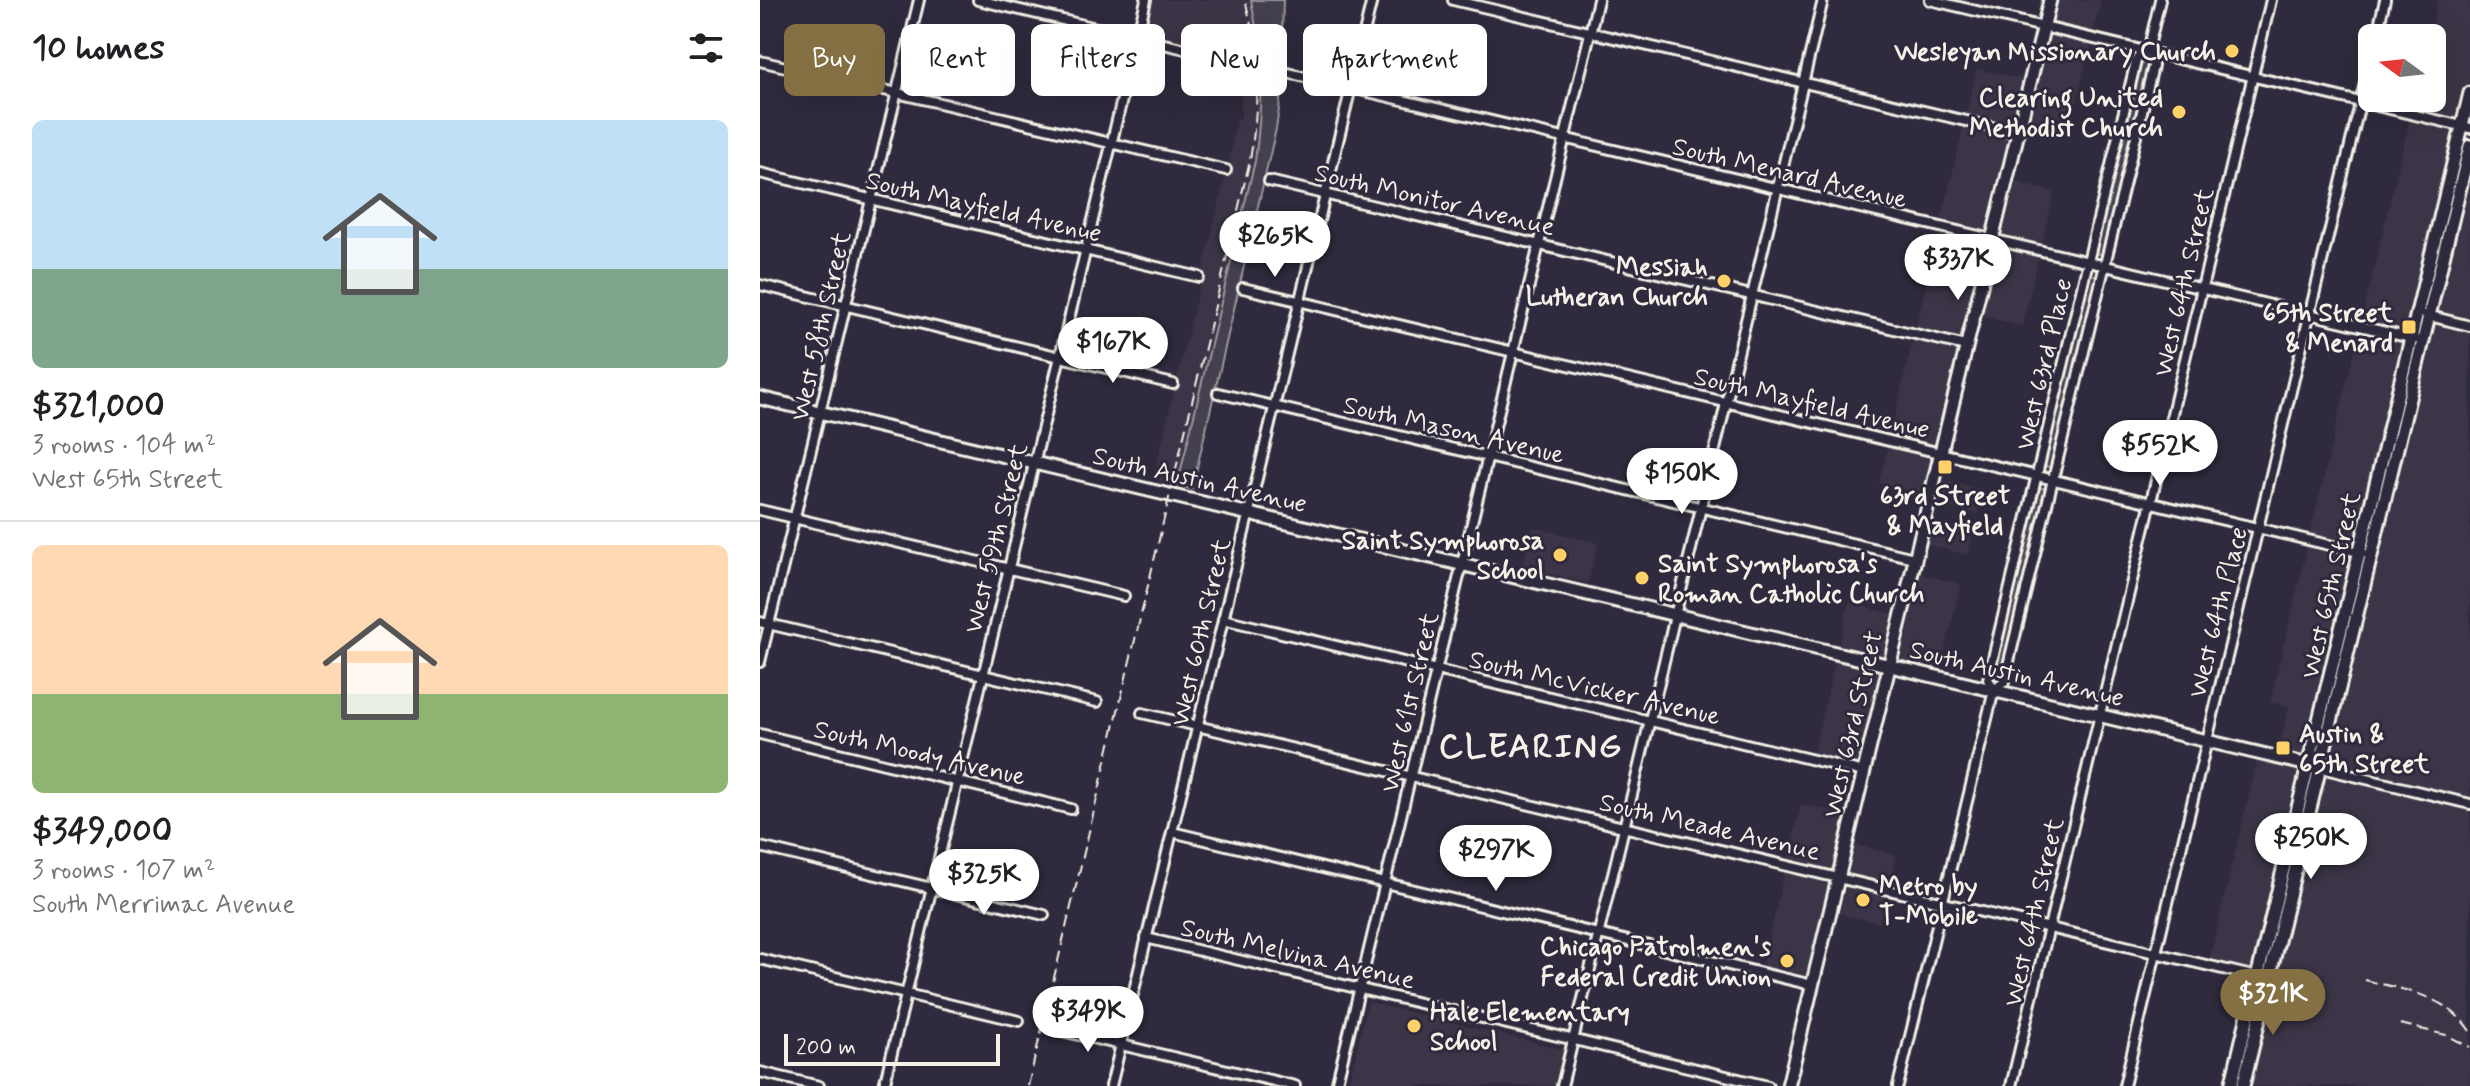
<!DOCTYPE html>
<html lang="en">
<head>
<meta charset="utf-8">
<style>
  :root { --surface:#fff; --page:#f6f6f6; --text:#202124; --muted:#757577; --line:#e0e0e0; --accent:#847042 }
  body { margin:0; font-family:Mynerve,sans-serif; background:var(--page); color:var(--text); height:100vh; display:flex; flex-direction:column; font-size:30px; white-space:nowrap }
  * { box-sizing:border-box; margin:0 }
  p { font-size:26px; color:var(--muted) }
  .icon { flex:none; width:44px; height:44px; fill:none; stroke:currentColor; stroke-width:2; stroke-linecap:round; stroke-linejoin:round }
  .map { position:relative; flex:1; overflow:hidden }
  .panel { display:flex; flex-direction:column; background:var(--surface); width:760px }
  .panel>* { flex:none }
  .hud { position:absolute; left:24px; top:24px; width:760px; height:72px; display:flex; gap:16px }
  .needle { width:52px; rotate:285deg }
  .fabs { position:absolute; left:1598px; top:24px; display:grid; gap:16px }
  .fabs a { display:grid; place-items:center; width:88px; height:88px; border-radius:12px; background:var(--surface); box-shadow:0 8px 32px #0002; font-size:40px }
  .scale { position:absolute; left:24px; bottom:20px; width:216px; box-sizing:border-box; padding-left:8px; border:4px solid #f4f1e8; border-top:0; font-size:22px; line-height:28px; white-space:nowrap; color:#f4f1e8; -webkit-text-stroke:6px #2f2a3d; paint-order:stroke }
  .price { position:absolute; translate:-50% -68px; padding:0 18px; border-radius:28px; background:#fff; color:#222; font-size:26px; line-height:52px; filter:drop-shadow(0 2px 4px #0008) }
  .price::after { content:''; position:absolute; left:50%; top:48px; width:24px; height:18px; margin-left:-12px; background:inherit; clip-path:polygon(0 0,100% 0,50% 100%) }
  .price.active { background:var(--accent); color:#fff }
  ul { padding:0; list-style:none }
  li { display:grid; align-content:center; gap:16px; height:424px; padding:0 32px }
  li+li { border-top:2px solid var(--line) }
  li span { display:grid; place-items:center; height:248px; border-radius:12px; color:#555 }
  li>.icon { margin-inline-start:auto }
  span .icon { width:144px; height:144px; fill:#fffc; stroke-width:1 }
  li b { font-size:34px }
  h2 { display:flex; justify-content:space-between; align-items:center; height:96px; padding:0 32px; font-size:34px }
  .chip { padding:0 28px; border-radius:12px; background:var(--surface); box-shadow:0 8px 32px #0002; font-size:28px; line-height:72px }
  .chip.active { background:var(--accent); color:#fff }
  main { display:flex; flex:1; min-height:0 }
  .map>svg:first-child { display:block }
  .built { fill:#3b3647 }
  .green { fill:#454050; stroke:#9c989c; stroke-width:2 }
  .lines { fill:none; stroke-linecap:round; stroke-linejoin:round }
  .street-casing { stroke:#f4f1e8; stroke-width:14 }
  .secondary-casing { stroke:#f4f1e8; stroke-width:17 }
  .street { stroke:#2f2a3d; stroke-width:8 }
  .secondary { stroke:#2f2a3d; stroke-width:11 }
  .rail { stroke:#f4f1e8; stroke-width:2; stroke-dasharray:12 6; stroke-linecap:butt }
  .poi-dot { fill:#ffd166; stroke:#2f2a3d; stroke-width:3 }
  .labels { text-anchor:middle; stroke-width:6; stroke-linejoin:round; paint-order:stroke }
  .poi-label { font-size:26px; font-weight:bold; fill:#f4f1e8; stroke:#2f2a3d; text-anchor:end }
  .street-label { font-size:26px; fill:#f4f1e8; stroke:#2f2a3d }
  .district-label { font-size:34px; font-weight:bold; letter-spacing:2px; fill:#f4f1e8; stroke:#2f2a3d }
</style>
</head>
<body>
<main>
<section class="panel">
<h2>10 homes<svg class="icon" aria-label="filters" viewBox="0 0 24 24"><path d="M4 7h16M4 17h16"/><circle cx="9" cy="7" r="2"/><circle cx="15" cy="17" r="2"/></svg></h2>
<ul>
<li><span style="background:linear-gradient(#bfe0f5 60%,#7fa58c 0)"><svg class="icon" aria-label="home" viewBox="0 0 24 24"><path d="M3 11l9-7 9 7M6 9v11h12V9"/></svg></span><div><b>$321,000</b><p>3 rooms · 104 m²</p><p>West 65th Street</p></div></li>
<li><span style="background:linear-gradient(#ffd9b3 60%,#8fb573 0)"><svg class="icon" aria-label="home" viewBox="0 0 24 24"><path d="M3 11l9-7 9 7M6 9v11h12V9"/></svg></span><div><b>$349,000</b><p>3 rooms · 107 m²</p><p>South Merrimac Avenue</p></div></li>
</ul>
</section>
<div class="map">
<svg width="1710" height="1086" viewBox="0 0 1710 1086">
  <rect width="100%" height="100%" fill="#2f2a3d"/>
  <filter id="ink" filterUnits="userSpaceOnUse"><feTurbulence type="fractalNoise" baseFrequency=".0125" numOctaves="2"/><feDisplacementMap in="SourceGraphic" scale="16" xChannelSelector="R" yChannelSelector="G"/><feConvolveMatrix kernelMatrix="1 2 1 2 8 2 1 2 1" color-interpolation-filters="sRGB"/></filter>
  <g filter="url(#ink)">
    <!-- built -->
    <g class="built">
      <polygon points="390,0 491,0 502,67 500,127 495,161 417,486 393,479 468,166 477,119 481,118 481,57 381,35"/>
      <polygon points="1299,0 1341,0 1310,130 1270,120"/>
      <polygon points="1678,0 1710,0 1710,74 1598,546 1550,535 1655,98 1672,98 1672,38 1669,38"/>
      <polygon points="1217,69 1262,79 1163,494 1119,483"/>
      <polygon points="1710,139 1710,1086 1486,1086"/>
      <polygon points="1255,182 1294,192 1262,326 1223,316"/>
      <polygon points="1183,480 1223,490 1217,514 1177,505"/>
      <polygon points="772,527 838,543 828,583 762,567"/>
      <polygon points="1172,529 1212,537 1208,555 1168,545"/>
      <polygon points="1548,544 1595,556 1547,756 1518,750 1529,706 1510,702"/>
      <polygon points="1161,574 1201,584 1178,678 1139,669"/>
      <polygon points="1089,603 1134,614 1097,768 1052,758"/>
      <polygon points="1497,761 1544,772 1495,972 1449,961"/>
      <polygon points="1041,804 1086,814 1046,982 1001,971"/>
      <polygon points="1096,845 1136,855 1119,923 1080,914"/>
      <polygon points="608,1002 805,1050 796,1086 588,1086"/>
    </g>
    <!-- green -->
    <g class="green">
      <path d="M 491,0 L 523,0 L 520,102 L 516,129 L 432,489 L 417,486 L 495,161 C 503,102 503,58 491,0 Z"/>
      <polygon points="1379,61 1389,64 1343,255 1332,252"/>
      <polygon points="1328,274 1338,276 1292,468 1282,465"/>
      <polygon points="1277,487 1286,489 1240,680 1231,678"/>
    </g>
    <g class="lines">
      <defs>
        <g id="street">
          <polyline points="218,0 480,62"/>
          <polyline points="693,0 1257,133"/>
          <polyline points="1170,0 1710,128"/>
          <polyline points="1616,38 1625,0"/>
          <polyline points="0,61 466,170"/>
          <polyline points="528,73 1655,339"/>
          <polyline points="0,173 439,277"/>
          <polyline points="509,181 1206,346"/>
          <polyline points="0,285 413,384"/>
          <polyline points="483,288 1603,553"/>
          <polyline points="1666,315 1710,326"/>
          <polyline points="458,393 1154,558"/>
          <polyline points="0,510 364,596"/>
          <polyline points="463,619 1104,772"/>
          <polyline points="0,622 337,702"/>
          <polyline points="0,662 159,0"/>
          <polyline points="1234,690 1228,679 1376,61 1380,54 1388,51"/>
          <polyline points="382,713 1509,980"/>
          <polyline points="0,734 311,809"/>
          <polyline points="1561,768 1710,804"/>
          <polyline points="412,832 1052,985"/>
          <polyline points="0,847 284,915"/>
          <polyline points="386,938 1008,1086"/>
          <polyline points="0,959 259,1021"/>
          <polyline points="302,1031 535,1086"/>
          <polyline points="0,1072 59,1086"/>
          <polyline points="124,1086 386,0"/>
          <polyline points="351,1086 612,0"/>
          <polyline points="576,1086 838,0"/>
          <polyline points="802,1086 1063,0"/>
          <polyline points="1138,1086 1234,690 1244,682 1393,66 1393,57 1388,51 1400,0"/>
          <polyline points="1251,1086 1511,0"/>
          <polyline points="1364,1086 1612,54"/>
        </g>
        <g id="secondary">
          <polyline points="0,398 1561,768"/>
          <polyline points="1028,1086 1290,0"/>
          <polyline points="1471,1086 1710,93"/>
          <polyline points="1483,1086 1710,146"/>
        </g>
      </defs>
      <!-- street casing -->
      <use href="#street" class="street-casing"/>
      <!-- secondary casing -->
      <use href="#secondary" class="secondary-casing"/>
      <!-- street -->
      <use href="#street" class="street"/>
      <!-- secondary -->
      <use href="#secondary" class="secondary"/>
      <!-- rail -->
      <g class="rail">
        <path d="M 1605,980 C 1644,990 1686,995 1710,1031"/>
        <polyline points="1640,1024 1686,1035 1710,1047"/>
        <path d="M 268,1086 L 490,160 C 499,106 500,53 485,0"/>
      </g>
    </g>
  </g>
  <!-- markers -->
  <g class="poi-dot">
    <circle cx="1472" cy="51" r="8"/>
    <circle cx="1419" cy="112" r="8"/>
    <circle cx="964" cy="281" r="8"/>
    <rect x="1641" y="319" width="16" height="16" rx="4"/>
    <rect x="1177" y="459" width="16" height="16" rx="4"/>
    <circle cx="800" cy="555" r="8"/>
    <circle cx="882" cy="578" r="8"/>
    <rect x="1515" y="740" width="16" height="16" rx="4"/>
    <circle cx="1103" cy="900" r="8"/>
    <circle cx="1027" cy="961" r="8"/>
    <circle cx="654" cy="1026" r="8"/>
  </g>
  <g class="labels">
    <!-- poi labels -->
    <g class="poi-label">
      <text x="1456" y="60">Wesleyan Missionary Church</text>
      <text x="1403" y="106">Clearing United<tspan x="1403" dy="30">Methodist Church</tspan></text>
      <text x="948" y="275">Messiah<tspan x="948" dy="30">Lutheran Church</tspan></text>
      <text x="1633" y="321">65th Street<tspan x="1633" dy="30">&amp; Menard</tspan></text>
      <text x="1185" y="504" text-anchor="middle">63rd Street<tspan x="1185" dy="30">&amp; Mayfield</tspan></text>
      <text x="784" y="549">Saint Symphorosa<tspan x="784" dy="30">School</tspan></text>
      <text x="898" y="572" text-anchor="start">Saint Symphorosa's<tspan x="898" dy="30">Roman Catholic Church</tspan></text>
      <text x="1539" y="742" text-anchor="start">Austin &amp;<tspan x="1539" dy="30">65th Street</tspan></text>
      <text x="1119" y="894" text-anchor="start">Metro by<tspan x="1119" dy="30">T-Mobile</tspan></text>
      <text x="1011" y="955">Chicago Patrolmen's<tspan x="1011" dy="30">Federal Credit Union</tspan></text>
      <text x="670" y="1020" text-anchor="start">Hale Elementary<tspan x="670" dy="30">School</tspan></text>
    </g>
    <!-- street labels -->
    <g class="street-label">
      <text transform="translate(1030 172) rotate(13)" y="9">South Menard Avenue</text>
      <text transform="translate(675 199) rotate(13)" y="9">South Monitor Avenue</text>
      <text transform="translate(224 206) rotate(13)" y="9">South Mayfield Avenue</text>
      <text transform="translate(1423 282) rotate(-77)" y="9">West 64th Street</text>
      <text transform="translate(60 326) rotate(-77)" y="9">West 58th Street</text>
      <text transform="translate(1283 364) rotate(-77)" y="9">West 63rd Place</text>
      <text transform="translate(1052 402) rotate(13)" y="9">South Mayfield Avenue</text>
      <text transform="translate(694 429) rotate(13)" y="9">South Mason Avenue</text>
      <text transform="translate(440 479) rotate(13)" y="9">South Austin Avenue</text>
      <text transform="translate(235 538) rotate(-76)" y="9">West 59th Street</text>
      <text transform="translate(1570 585) rotate(-77)" y="9">West 65th Street</text>
      <text transform="translate(1457 612) rotate(-76)" y="9">West 64th Place</text>
      <text transform="translate(440 632) rotate(-77)" y="9">West 60th Street</text>
      <text transform="translate(1257 673) rotate(13)" y="9">South Austin Avenue</text>
      <text transform="translate(835 687) rotate(13)" y="9">South McVicker Avenue</text>
      <text transform="translate(649 702) rotate(-77)" y="9">West 61st Street</text>
      <text transform="translate(1092 724) rotate(-77)" y="9">West 63rd Street</text>
      <text transform="translate(160 752) rotate(13)" y="9">South Moody Avenue</text>
      <text transform="translate(950 826) rotate(13)" y="9">South Meade Avenue</text>
      <text transform="translate(1273 912) rotate(-77)" y="9">West 64th Street</text>
      <text transform="translate(538 953) rotate(13)" y="9">South Melvina Avenue</text>
    </g>
    <!-- district labels -->
    <g class="district-label">
      <text x="771" y="757">CLEARING</text>
    </g>
  </g>
</svg>
<div class="fabs">
<a><svg class="needle" viewBox="-14 -14 28 28"><path d="M0-13l5 13h-10z" fill="#e53935"/><path d="M0 13l5-13h-10z" fill="#757577"/></svg></a>
</div>
<div class="scale">200 m</div>
<b class="price" style="left:515px;top:279px">$265K</b>
<b class="price" style="left:1198px;top:302px">$337K</b>
<b class="price" style="left:353px;top:385px">$167K</b>
<b class="price" style="left:1400px;top:488px">$552K</b>
<b class="price" style="left:922px;top:516px">$150K</b>
<b class="price" style="left:1551px;top:881px">$250K</b>
<b class="price" style="left:736px;top:893px">$297K</b>
<b class="price" style="left:224px;top:917px">$325K</b>
<b class="price active" style="left:1513px;top:1037px">$321K</b>
<b class="price" style="left:328px;top:1054px">$349K</b>
<div class="hud">
<a class="chip active">Buy</a>
<a class="chip">Rent</a>
<a class="chip">Filters</a>
<a class="chip">New</a>
<a class="chip">Apartment</a>
</div>
</div>
</main>
</body>
</html>
